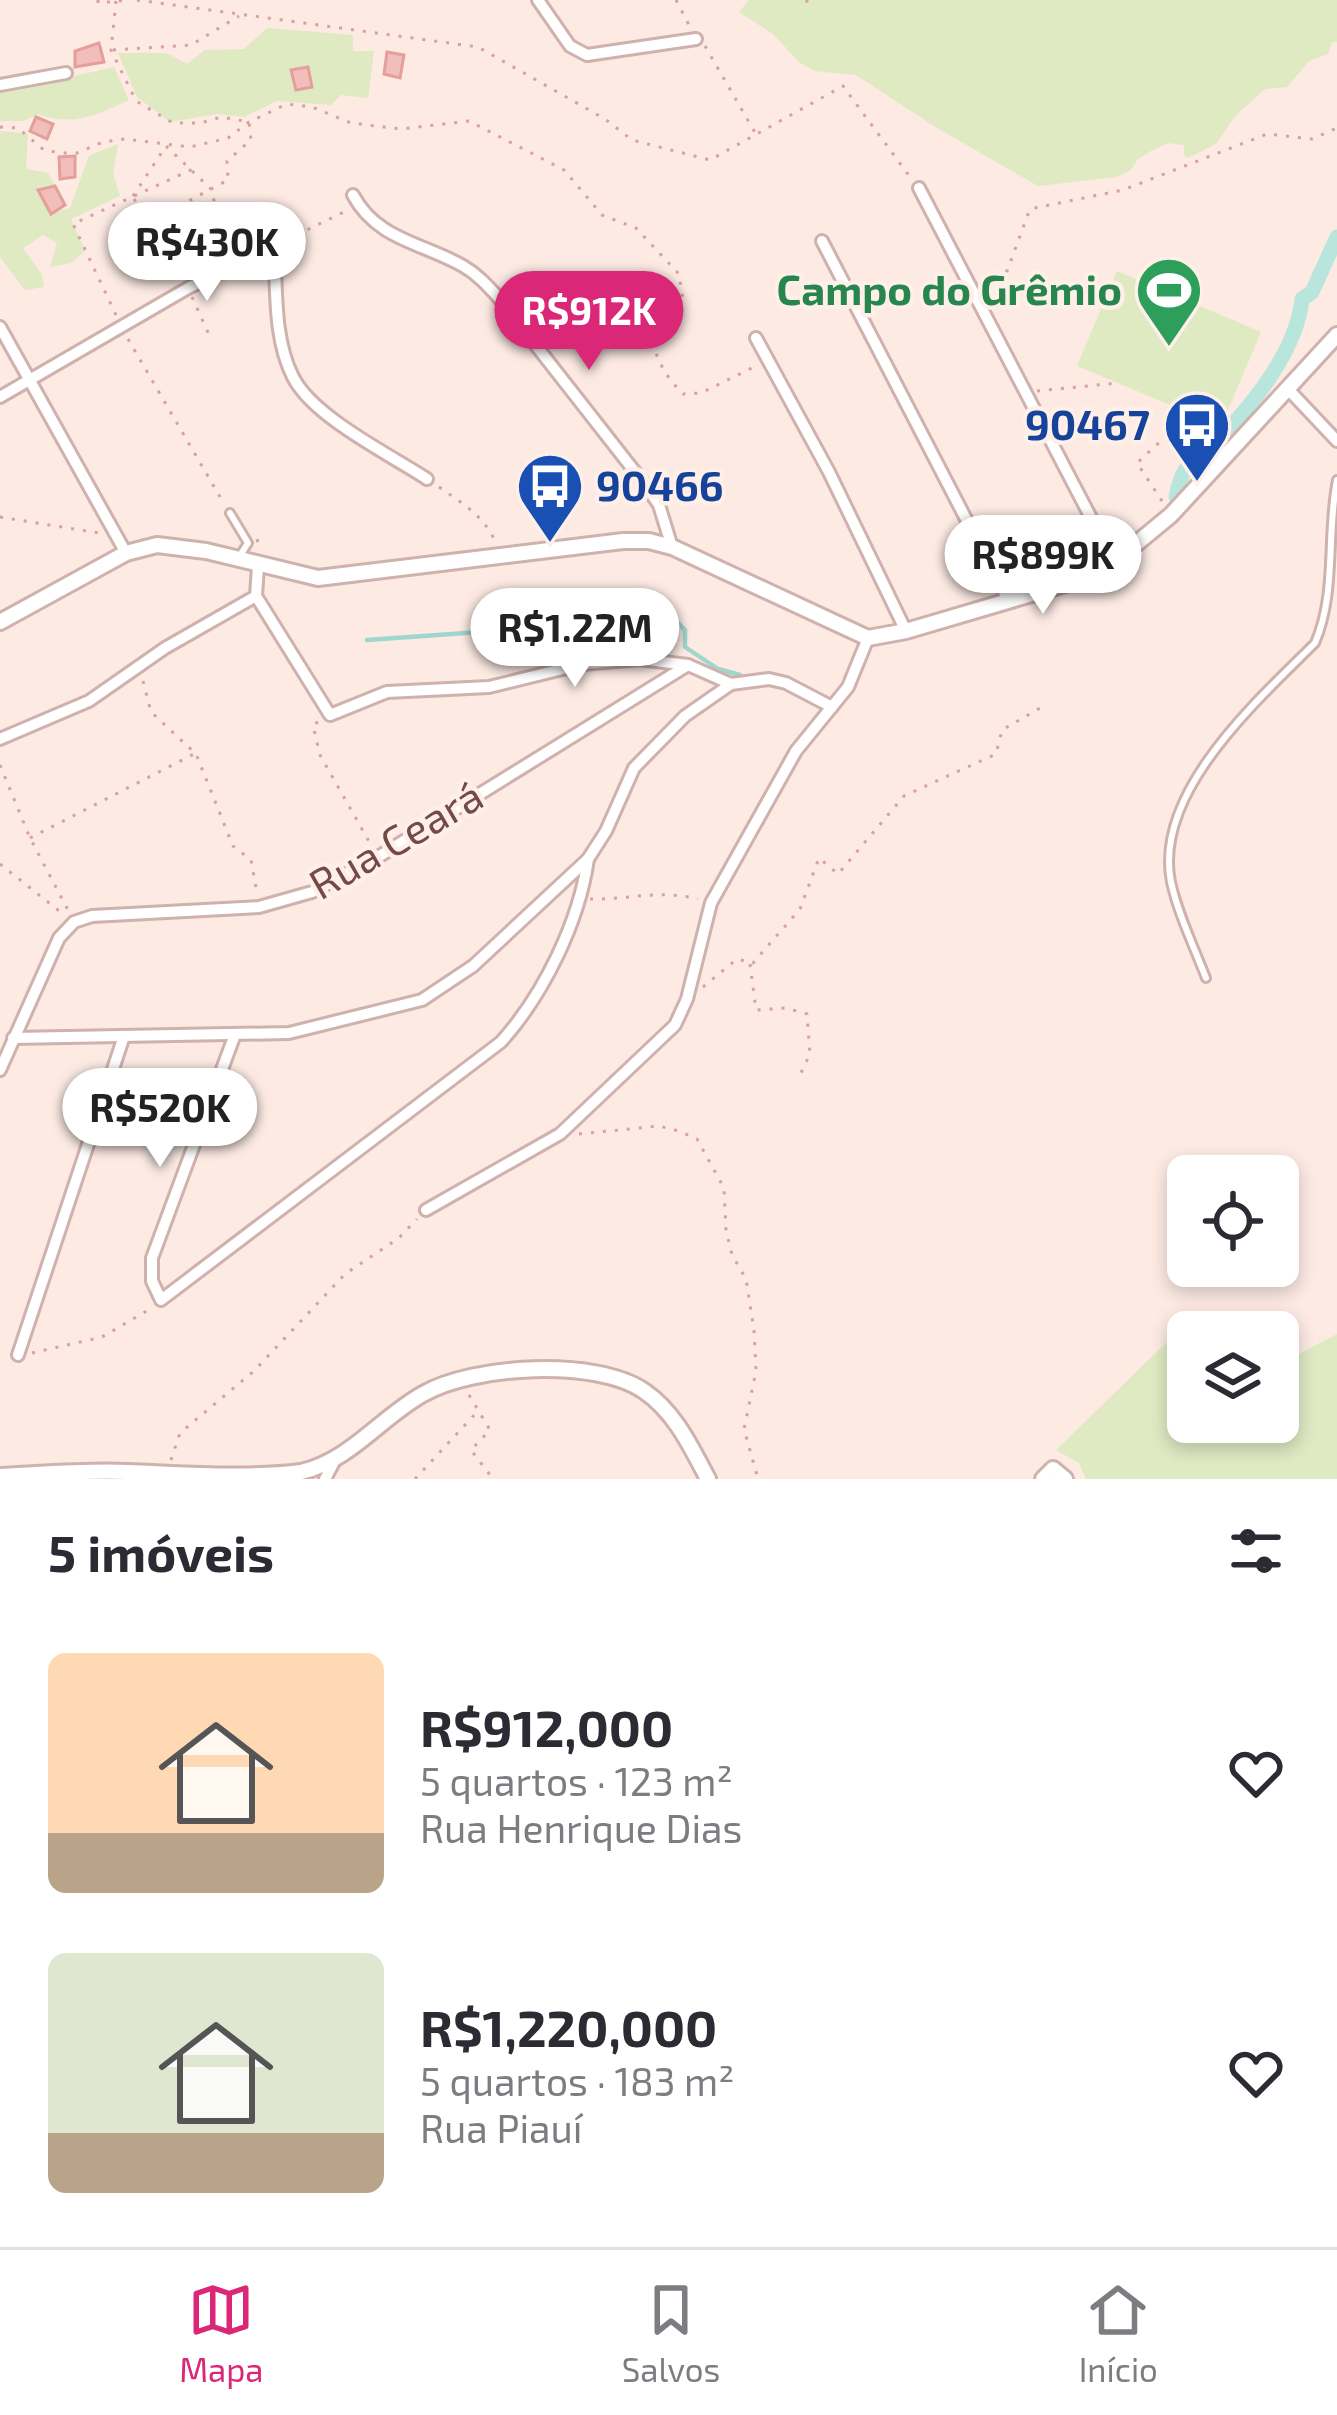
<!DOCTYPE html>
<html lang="pt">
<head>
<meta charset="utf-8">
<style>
  :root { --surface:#fff; --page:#f2f2f3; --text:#2b2b33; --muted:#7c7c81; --line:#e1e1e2; --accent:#db2777 }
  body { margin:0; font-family:"Exo 2",sans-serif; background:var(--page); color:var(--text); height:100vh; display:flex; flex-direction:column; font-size:45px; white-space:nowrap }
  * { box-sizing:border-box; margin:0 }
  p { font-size:39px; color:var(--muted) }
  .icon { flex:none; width:66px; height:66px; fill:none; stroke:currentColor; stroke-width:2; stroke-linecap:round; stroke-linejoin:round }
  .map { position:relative; height:1479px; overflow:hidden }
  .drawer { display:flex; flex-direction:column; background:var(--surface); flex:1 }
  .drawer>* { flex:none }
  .buttons { position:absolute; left:1167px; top:1155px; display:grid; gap:24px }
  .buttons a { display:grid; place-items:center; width:132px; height:132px; border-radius:18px; background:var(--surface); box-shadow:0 6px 18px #0003; font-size:60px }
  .price { position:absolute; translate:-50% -102px; padding:0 27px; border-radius:42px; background:#fff; color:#222; font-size:39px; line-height:78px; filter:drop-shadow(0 3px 6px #0008) }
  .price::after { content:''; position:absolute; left:50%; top:72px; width:36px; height:27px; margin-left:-18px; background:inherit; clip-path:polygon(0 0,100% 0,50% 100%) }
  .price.current { background:var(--accent); color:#fff }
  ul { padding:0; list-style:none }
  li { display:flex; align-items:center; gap:36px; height:300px; padding:0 48px }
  li span { display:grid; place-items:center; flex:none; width:336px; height:240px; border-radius:18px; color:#555 }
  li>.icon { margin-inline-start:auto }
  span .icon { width:144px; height:144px; fill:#fffc; stroke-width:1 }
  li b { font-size:51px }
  h2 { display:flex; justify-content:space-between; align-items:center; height:144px; padding:0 48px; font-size:51px }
  .tabs { display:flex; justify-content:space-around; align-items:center; height:168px; border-top:3px solid var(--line); background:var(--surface); font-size:33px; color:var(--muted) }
  .tabs a { display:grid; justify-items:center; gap:6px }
  .tabs .current { color:var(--accent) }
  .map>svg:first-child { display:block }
  .green { fill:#dfe9c2 }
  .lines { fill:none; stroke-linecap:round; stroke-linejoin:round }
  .stream { stroke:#9ed7cd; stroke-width:4.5 }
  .canal { stroke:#b8e5dc; stroke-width:15 }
  .building { fill:#f1bebb; stroke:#e49f9b; stroke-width:3 }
  .service-casing { stroke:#cfb1ad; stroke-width:12 }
  .minor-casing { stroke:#cfb1ad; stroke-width:16 }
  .tertiary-casing { stroke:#cfb1ad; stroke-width:20 }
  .path { stroke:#d6a19e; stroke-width:3; stroke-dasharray:3 9; stroke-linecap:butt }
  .service { stroke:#fff; stroke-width:6 }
  .minor { stroke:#fff; stroke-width:10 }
  .tertiary { stroke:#fff; stroke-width:14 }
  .labels { text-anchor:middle; stroke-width:9; stroke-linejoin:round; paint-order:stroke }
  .leisure-label { font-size:42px; font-weight:bold; fill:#27864d; stroke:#ffefe9; text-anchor:end }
  .transit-label { font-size:42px; font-weight:bold; fill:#164399; stroke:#ffefe9; text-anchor:end }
  .street-label { font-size:42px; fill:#744a49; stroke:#ffefe9 }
</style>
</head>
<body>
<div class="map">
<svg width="1337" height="1479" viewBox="0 0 1337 1479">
  <rect width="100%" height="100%" fill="#fceae3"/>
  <!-- green -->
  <g class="green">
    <polygon points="749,0 1337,0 1337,42 1332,42 1328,54 1309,61 1287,87 1265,89 1235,116 1216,144 1188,158 1184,155 1184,145 1168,143 1151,151 1138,159 1130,171 1116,177 1038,186 937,128 856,75 814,71 799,62 773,34 739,12"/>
    <polygon points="267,28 353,35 353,51 374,51 368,98 341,95 331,105 277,101 244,117 217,114 170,122 137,97 118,53 167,53 187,64 205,50 244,49"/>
    <path d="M 114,67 L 129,100 C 97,115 72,127 38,114 L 23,121 L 0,121 L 0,93 Z"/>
    <polygon points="0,131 28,134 26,169 48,173 55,186 38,190 51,213 70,208 89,156 118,144 113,173 120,196 71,219 85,251 71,263 50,267 57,243 43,235 23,248 42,275 44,287 25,290 0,257"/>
    <polygon points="1117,271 1261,332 1221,426 1077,366"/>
    <polygon points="1337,1334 1337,1479 1086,1479 1079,1463 1056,1450 1169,1340 1188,1350 1188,1422 1278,1422 1278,1365"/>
  </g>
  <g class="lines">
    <!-- stream -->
    <polyline class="stream" points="367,640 494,631 571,609 664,610 685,630 685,647 718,669 740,675"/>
    <!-- canal -->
    <path class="canal" d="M 1176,497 C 1183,459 1196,462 1220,438 C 1255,402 1297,349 1302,299 L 1312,292 L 1337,237"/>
  </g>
  <!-- building -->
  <g class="building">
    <polygon points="99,43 104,62 75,67 75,51"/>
    <polygon points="387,52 404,55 400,78 384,74"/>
    <polygon points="308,67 312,87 296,90 291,70"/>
    <polygon points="36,117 53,124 47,139 30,131"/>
    <polygon points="75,156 75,177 60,179 59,157"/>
    <polygon points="55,186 65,205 51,214 38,190"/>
  </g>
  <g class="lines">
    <defs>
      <g id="service">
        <polyline points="230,513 248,543 239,557"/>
        <path d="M 1206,978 C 1194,947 1178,914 1171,882 C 1153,792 1259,699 1315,643 C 1337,592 1326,534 1337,480"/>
      </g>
      <g id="minor">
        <polyline points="538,0 570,46 587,55 696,39"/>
        <polyline points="0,85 66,73"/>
        <polyline points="919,188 1114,562"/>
        <path d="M 353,195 C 377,240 423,243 463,266 C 477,274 487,285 498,297 L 646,486 L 659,505 L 672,547"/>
        <polyline points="822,241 1009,602"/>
        <polyline points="0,327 126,553"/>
        <polyline points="756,338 829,472 906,631"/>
        <polyline points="1287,388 1337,441"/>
        <path d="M 0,397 L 188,288 L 274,246 C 277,288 273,338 293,377 C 313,417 389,454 427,479"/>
        <polyline points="256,596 330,715 387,692 489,687 583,664 639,659 688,665 731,684 769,679 786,683 832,707"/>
        <polyline points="0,739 89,701 165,648 256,596 258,566"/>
        <path d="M 234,1037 L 152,1258 L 152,1281 L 161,1300 L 501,1042 C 544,994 579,922 588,859"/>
        <polyline points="13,1038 289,1033 422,1000 473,966 588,859 606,831 634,768 685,716 731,684"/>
        <polyline points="0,1070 59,938 74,922 92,916 259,907 312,892 378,857 688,665"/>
        <polyline points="426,1210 560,1134 675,1025 687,999 711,903 796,751 848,687 868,638"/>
        <polyline points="18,1355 124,1036"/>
        <polyline points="325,1479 335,1460"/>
      </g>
      <g id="tertiary">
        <polyline points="0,622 126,553 157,545 206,551 318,578 623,541 649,541 672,547 868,638 906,631 1079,580 1114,562 1171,515 1337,335"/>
        <path d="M 0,1476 C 43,1474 85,1470 128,1472 C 185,1474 245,1479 301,1472 C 351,1460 380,1418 423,1394 C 473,1365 596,1358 644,1391 C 675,1412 691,1447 708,1479"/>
        <polyline points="1043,1479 1053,1469 1065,1479"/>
      </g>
    </defs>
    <!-- service casing -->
    <use href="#service" class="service-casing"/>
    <!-- minor casing -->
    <use href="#minor" class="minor-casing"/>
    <!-- tertiary casing -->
    <use href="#tertiary" class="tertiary-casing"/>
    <!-- path -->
    <g class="path">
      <polyline points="98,0 98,3 129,0"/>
      <polyline points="137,0 478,47 605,119 632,140 710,160 843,86 910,177"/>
      <polyline points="676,0 689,25"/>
      <polyline points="806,0 811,6"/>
      <polyline points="116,1 111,50 136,101 173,123 200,123 222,117 249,122 251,140 227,161 228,180 149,222"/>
      <polyline points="705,46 757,136"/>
      <polyline points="113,50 191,45 239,16"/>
      <path d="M 0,127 L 18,128 L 44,150 L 61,153 L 77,153 L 103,142 L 125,139 L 190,147 L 228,138 L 249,122 L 287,104 L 312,107 L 351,123 L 401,129 L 469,121 L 564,170 L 602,215 L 636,228 L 679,274 L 683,300 C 676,309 667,313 660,321 C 642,344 667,378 683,394 L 701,393 L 758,365"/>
      <polyline points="133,196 166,146 212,190 217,217 238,247"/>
      <polyline points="134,199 182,278"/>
      <polyline points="286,240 348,210"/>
      <polyline points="192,297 211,339"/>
      <polyline points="994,306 1030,209 1123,190 1267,134 1312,139 1337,128"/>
      <polyline points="116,315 73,224 193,169"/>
      <polyline points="128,339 223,502"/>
      <polyline points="1037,391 1118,383"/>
      <path d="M 439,487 C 462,503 483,515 495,541"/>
      <polyline points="1162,501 1137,463 1191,413"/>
      <polyline points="0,517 99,533"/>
      <polyline points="256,541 266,538"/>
      <polyline points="143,681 151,712 196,754 233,846 251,860 257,893"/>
      <polyline points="318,722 313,725 320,755 371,845"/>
      <polyline points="0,765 30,838 68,910"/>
      <polyline points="30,838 194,754"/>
      <polyline points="0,864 63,914"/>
      <path d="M 590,899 C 627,900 659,889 698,899"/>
      <polyline points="750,964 756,1010 786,1008 807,1014 810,1054 798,1079"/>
      <polyline points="703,987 737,959 753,963 800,909 819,858 838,874 904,796 996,754 1002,730 1040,708"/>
      <polyline points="579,1134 659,1126 679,1131 697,1139 724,1188 726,1230 732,1255 746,1279 754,1330 756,1371 744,1429 758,1479"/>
      <polyline points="32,1353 102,1337 150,1309"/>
      <polyline points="469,1395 490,1430 471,1450 493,1479"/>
      <polyline points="171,1460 180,1433 254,1371 345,1274 399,1238 417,1219"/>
      <polyline points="415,1479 477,1412"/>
    </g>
    <!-- service -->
    <use href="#service" class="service"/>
    <!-- minor -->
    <use href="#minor" class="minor"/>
    <!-- tertiary -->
    <use href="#tertiary" class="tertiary"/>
  </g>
  <!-- icons -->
  <defs>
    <symbol id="stadium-pin" viewBox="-11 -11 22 30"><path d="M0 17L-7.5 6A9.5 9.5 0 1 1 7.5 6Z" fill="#2e9e5b" stroke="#ffefe9"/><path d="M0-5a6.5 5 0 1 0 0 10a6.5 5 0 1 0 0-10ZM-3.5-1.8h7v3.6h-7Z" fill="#fff"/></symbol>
    <symbol id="bus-pin" viewBox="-11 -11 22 30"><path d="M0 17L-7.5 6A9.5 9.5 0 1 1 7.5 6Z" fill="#1a4fb4" stroke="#ffefe9"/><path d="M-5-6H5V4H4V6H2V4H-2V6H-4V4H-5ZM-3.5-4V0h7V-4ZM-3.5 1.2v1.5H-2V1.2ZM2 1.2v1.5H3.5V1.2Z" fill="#fff"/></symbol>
  </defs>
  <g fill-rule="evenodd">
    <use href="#stadium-pin" x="1131" y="252" width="76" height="104"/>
    <use href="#bus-pin" x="1159" y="387" width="76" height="104"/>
    <use href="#bus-pin" x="512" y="448" width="76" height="104"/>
  </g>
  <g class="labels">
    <!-- leisure labels -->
    <g class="leisure-label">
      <text x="1122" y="305">Campo do Grêmio</text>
    </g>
    <!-- transit labels -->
    <g class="transit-label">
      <text x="1150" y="440">90467</text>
      <text x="596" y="501" text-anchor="start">90466</text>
    </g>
    <!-- street labels -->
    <g class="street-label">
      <text transform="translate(396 840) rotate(-30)" y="15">Rua Ceará</text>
    </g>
  </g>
</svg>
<div class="buttons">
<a><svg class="icon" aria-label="locate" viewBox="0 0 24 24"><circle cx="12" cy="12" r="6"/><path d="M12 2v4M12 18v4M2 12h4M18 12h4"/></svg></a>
<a><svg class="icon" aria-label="layers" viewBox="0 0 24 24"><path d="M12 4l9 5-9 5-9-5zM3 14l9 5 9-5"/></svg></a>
</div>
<b class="price" style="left:207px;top:304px">R$430K</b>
<b class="price current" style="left:589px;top:373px">R$912K</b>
<b class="price" style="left:1043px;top:617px">R$899K</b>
<b class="price" style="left:575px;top:690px">R$1.22M</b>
<b class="price" style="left:160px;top:1170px">R$520K</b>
</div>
<section class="drawer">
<h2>5 imóveis<svg class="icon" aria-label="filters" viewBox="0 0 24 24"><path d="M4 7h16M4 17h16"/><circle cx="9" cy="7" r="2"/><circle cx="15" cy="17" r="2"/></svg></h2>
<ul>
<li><span style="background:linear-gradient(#ffd9b3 75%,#b9a48a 0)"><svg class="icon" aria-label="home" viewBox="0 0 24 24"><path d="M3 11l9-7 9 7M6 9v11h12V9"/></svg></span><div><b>R$912,000</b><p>5 quartos · 123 m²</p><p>Rua Henrique Dias</p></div><svg class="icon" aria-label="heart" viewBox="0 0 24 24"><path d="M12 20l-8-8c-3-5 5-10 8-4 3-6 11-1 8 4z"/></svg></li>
<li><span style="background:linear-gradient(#dfe7d0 75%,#b9a48a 0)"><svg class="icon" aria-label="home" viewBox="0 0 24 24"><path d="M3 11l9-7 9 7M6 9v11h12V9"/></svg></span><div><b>R$1,220,000</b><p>5 quartos · 183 m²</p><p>Rua Piauí</p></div><svg class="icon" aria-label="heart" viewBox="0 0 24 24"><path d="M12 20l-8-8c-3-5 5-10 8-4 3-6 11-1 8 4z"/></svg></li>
</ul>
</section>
<nav class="tabs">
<a class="current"><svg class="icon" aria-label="map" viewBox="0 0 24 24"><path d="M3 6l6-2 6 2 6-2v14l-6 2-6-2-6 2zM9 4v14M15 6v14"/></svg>Mapa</a>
<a><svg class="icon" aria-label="saved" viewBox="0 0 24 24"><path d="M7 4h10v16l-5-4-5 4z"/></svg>Salvos</a>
<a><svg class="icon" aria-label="home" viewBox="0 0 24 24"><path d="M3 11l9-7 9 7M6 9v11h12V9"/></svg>Início</a>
</nav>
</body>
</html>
